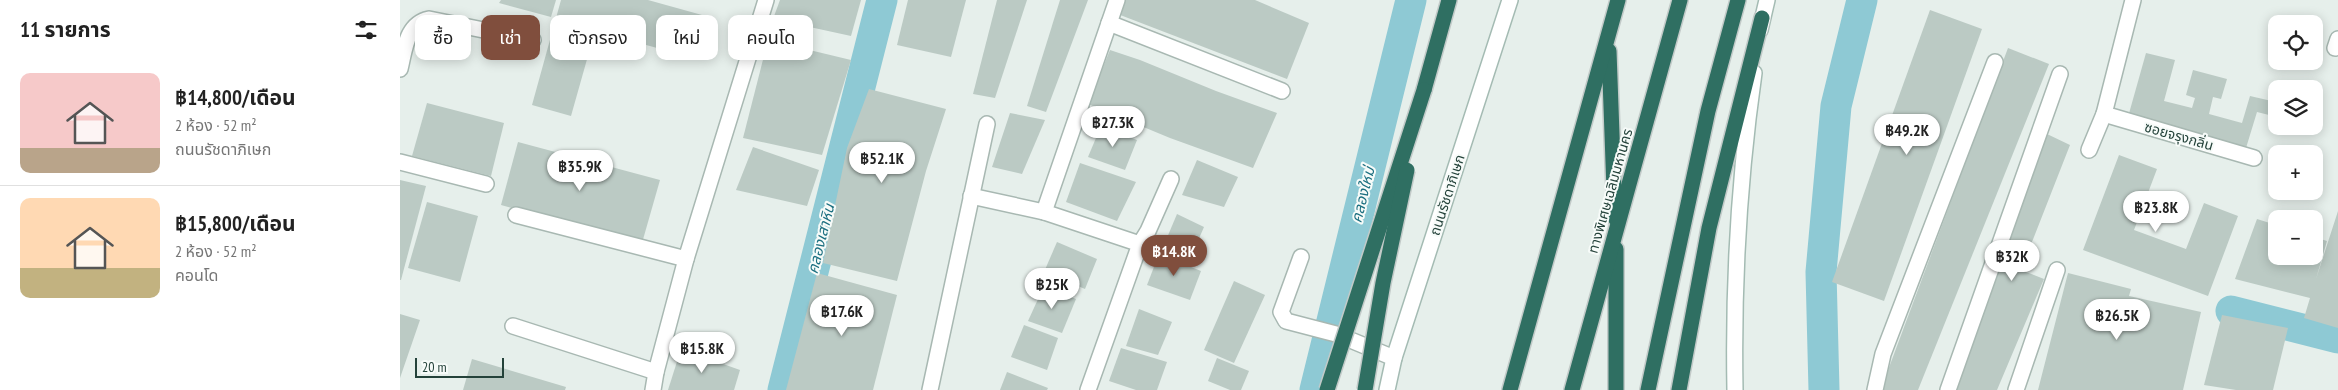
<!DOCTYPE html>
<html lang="th">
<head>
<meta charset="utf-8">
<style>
  :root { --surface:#fff; --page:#f2f2f2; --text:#222; --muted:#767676; --line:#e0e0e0; --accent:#804e3d }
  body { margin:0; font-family:"PT Sans Narrow","Noto Sans Thai",sans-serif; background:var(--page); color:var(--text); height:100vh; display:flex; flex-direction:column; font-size:19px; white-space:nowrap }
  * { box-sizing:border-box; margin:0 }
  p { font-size:16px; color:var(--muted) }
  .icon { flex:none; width:28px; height:28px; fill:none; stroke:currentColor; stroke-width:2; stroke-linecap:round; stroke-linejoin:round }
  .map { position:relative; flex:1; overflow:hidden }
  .side { display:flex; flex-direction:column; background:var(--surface); width:400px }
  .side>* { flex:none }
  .top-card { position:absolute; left:15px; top:15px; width:475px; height:45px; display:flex; gap:10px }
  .fabs { position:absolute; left:1868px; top:15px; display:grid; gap:10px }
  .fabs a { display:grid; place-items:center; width:55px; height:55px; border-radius:10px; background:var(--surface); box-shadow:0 2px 12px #0003; font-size:25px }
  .scale { position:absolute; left:15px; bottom:12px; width:89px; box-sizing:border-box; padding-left:5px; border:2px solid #24423a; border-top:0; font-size:14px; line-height:18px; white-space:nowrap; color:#24423a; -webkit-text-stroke:4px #f7fbf9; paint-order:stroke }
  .price { position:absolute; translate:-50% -42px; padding:0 11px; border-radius:18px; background:#fff; color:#222; font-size:16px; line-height:32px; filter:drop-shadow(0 1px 2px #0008) }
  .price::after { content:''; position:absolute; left:50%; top:30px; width:15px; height:11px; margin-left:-8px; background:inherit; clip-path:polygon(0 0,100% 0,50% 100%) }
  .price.current { background:var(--accent); color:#fff }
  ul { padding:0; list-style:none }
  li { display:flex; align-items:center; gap:15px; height:125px; padding:0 20px }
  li+li { border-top:1px solid var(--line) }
  li span { display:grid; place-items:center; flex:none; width:140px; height:100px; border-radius:10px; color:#555 }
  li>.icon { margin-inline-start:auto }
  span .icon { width:60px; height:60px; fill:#fffc; stroke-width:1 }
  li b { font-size:21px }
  h2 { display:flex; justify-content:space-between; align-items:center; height:60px; padding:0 20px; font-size:21px }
  .tag { padding:0 18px; border-radius:10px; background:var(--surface); box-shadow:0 2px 12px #0003; font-size:18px; line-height:45px }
  .tag.current { background:var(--accent); color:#fff }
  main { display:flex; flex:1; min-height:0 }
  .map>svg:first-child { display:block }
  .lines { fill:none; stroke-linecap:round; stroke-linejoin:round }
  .canal { stroke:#8ec9d4; stroke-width:31 }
  .building { fill:#bbcac4 }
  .lane-casing { stroke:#a8b8b2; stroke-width:18 }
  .street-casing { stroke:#a8b8b2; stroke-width:18 }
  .secondary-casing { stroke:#a4bbb3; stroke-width:18 }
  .highway-casing { stroke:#c2cac8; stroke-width:18 }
  .lane { stroke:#fff; stroke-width:15 }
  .street { stroke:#fff; stroke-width:15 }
  .secondary { stroke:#fff; stroke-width:15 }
  .highway { stroke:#2f6f62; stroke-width:15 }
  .highway-bridge-casing { stroke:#c2cac8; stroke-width:18; stroke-linecap:butt }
  .highway-bridge { stroke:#2f6f62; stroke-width:15 }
  .labels { text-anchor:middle; stroke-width:4; stroke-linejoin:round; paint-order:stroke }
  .street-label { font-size:14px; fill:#24423a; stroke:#f7fbf9 }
  .water-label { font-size:15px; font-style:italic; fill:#1c6f80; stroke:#f7fbf9 }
</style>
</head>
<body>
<main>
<section class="side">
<h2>11 รายการ<svg class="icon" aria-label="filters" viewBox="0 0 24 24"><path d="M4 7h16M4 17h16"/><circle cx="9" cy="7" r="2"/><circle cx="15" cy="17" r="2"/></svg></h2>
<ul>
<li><span style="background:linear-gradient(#f6c9c9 75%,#b9a48a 0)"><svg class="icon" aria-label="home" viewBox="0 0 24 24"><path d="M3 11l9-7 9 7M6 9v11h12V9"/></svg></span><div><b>฿14,800/เดือน</b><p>2 ห้อง · 52 m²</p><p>ถนนรัชดาภิเษก</p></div></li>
<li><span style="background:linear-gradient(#ffd9b3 70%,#c2b280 0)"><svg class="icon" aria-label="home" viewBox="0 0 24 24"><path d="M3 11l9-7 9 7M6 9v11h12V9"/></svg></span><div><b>฿15,800/เดือน</b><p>2 ห้อง · 52 m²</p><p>คอนโด</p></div></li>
</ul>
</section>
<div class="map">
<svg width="1938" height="390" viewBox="0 0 1938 390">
  <rect width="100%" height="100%" fill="#e6efeb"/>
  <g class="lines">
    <!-- canal -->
    <g class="canal">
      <polyline points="1831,311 1938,338"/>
      <polyline points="383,390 482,0"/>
      <polyline points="915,390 1011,0"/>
      <polyline points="1424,390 1421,272 1436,106 1462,0"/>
    </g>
  </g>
  <!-- building -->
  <g class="building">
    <polygon points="101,0 156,0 151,17 99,3"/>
    <polygon points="161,0 248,0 302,15 290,57 195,31 171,116 132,105"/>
    <polygon points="380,0 461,0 451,36 373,19"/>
    <polygon points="508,0 566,0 551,57 497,45"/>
    <polygon points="597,0 627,0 595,98 573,94"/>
    <polygon points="660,0 688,0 646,112 627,106"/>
    <polygon points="722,0 855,0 909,23 887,79 715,13"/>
    <polygon points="1530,10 1582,29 1484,301 1432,282"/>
    <polygon points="368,40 451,60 422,155 343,138"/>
    <polygon points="1608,48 1649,64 1518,390 1482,390 1481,389"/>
    <polygon points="710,50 740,60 816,91 877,113 853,168 770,138 688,104"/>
    <polygon points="1746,53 1775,60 1764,101 1792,108 1795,98 1786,95 1793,70 1827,79 1821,99 1813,97 1809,114 1842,123 1850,96 1876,102 1873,116 1857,112 1846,148 1728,117"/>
    <polygon points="469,89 546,109 526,171 497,281 423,263 447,148"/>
    <polygon points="27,103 104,123 91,176 12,156"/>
    <polygon points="610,113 645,120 622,174 592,167"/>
    <polygon points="701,126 737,140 725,170 688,157"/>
    <polygon points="1647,134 1670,145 1621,270 1644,279 1597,390 1553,390"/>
    <polygon points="118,142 260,180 242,243 101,205"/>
    <polygon points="353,147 419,170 407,206 336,190"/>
    <polygon points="1719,155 1757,169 1734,230 1786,249 1804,203 1838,216 1808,296 1683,250"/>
    <polygon points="797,160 838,177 824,207 782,195"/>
    <polygon points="680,163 736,182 717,221 666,202"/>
    <polygon points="0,180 26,186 1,280 0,280"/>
    <polygon points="27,202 78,216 60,282 8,268"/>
    <polygon points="1938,211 1938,328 1904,318 1910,298 1835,279 1857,219 1876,225 1876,256 1914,256 1914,237 1927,241 1916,279"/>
    <polygon points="777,214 804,227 789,261 761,252"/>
    <polygon points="657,242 697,259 685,289 644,272"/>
    <polygon points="759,254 801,271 790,300 747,285"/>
    <polygon points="417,273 497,295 473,390 386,390"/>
    <polygon points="1668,273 1731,289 1729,296 1801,312 1783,390 1638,390"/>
    <polygon points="834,281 865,295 834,363 804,350"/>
    <polygon points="644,286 676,299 662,333 628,321"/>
    <polygon points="739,309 772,322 758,355 726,346"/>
    <polygon points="0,314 20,320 0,378"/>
    <polygon points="1822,315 1888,328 1873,390 1836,390 1804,385"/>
    <polygon points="624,325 658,338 647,370 611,357"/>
    <polygon points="721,348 767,362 757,390 736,390 709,381"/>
    <polygon points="281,349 340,370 334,390 268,390"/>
    <polygon points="817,358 849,371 841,390 830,390 808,381"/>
    <polygon points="72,359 166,387 165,390 63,390"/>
    <polygon points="607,372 648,388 647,390 600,390"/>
  </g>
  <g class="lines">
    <defs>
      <g id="lane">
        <path d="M 0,69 C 5,49 6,24 29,19 L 133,40"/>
        <polyline points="113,326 256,372"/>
        <polyline points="1475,390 1483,354 1595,62"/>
        <polyline points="1548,390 1660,74"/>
        <polyline points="1616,390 1657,270"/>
      </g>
      <g id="street">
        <polyline points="1733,0 1704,114 1854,158"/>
        <polyline points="709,23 882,91"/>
        <polyline points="1935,48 1938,39"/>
        <polyline points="1689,150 1704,114"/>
        <polyline points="0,162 86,184"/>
        <polyline points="571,196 644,212"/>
        <polyline points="116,215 286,259"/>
        <polyline points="740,244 748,231 771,179"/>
        <polyline points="901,257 881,312 886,321 936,334 994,358"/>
        <polyline points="253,390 256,372 286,259 366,0"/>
        <polyline points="530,390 587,124"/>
        <polyline points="688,390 740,244 644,212 717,0"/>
      </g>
      <g id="secondary">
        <polyline points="1360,30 1367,0"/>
        <polyline points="987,390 994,358 1110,0"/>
        <path d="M 1335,390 C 1333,284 1339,178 1354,73"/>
      </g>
      <g id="highway">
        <polyline points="1209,51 1215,218"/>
        <polyline points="1024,90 1049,0"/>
        <polyline points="1216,249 1216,390"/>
        <polyline points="1110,390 1218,0"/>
        <polyline points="1172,390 1280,0"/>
        <polyline points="1248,390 1308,111 1338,0"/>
        <polyline points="1279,390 1309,228 1362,18"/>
      </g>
    </defs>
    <!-- lane casing -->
    <use href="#lane" class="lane-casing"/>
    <!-- street casing -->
    <use href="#street" class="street-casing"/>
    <!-- secondary casing -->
    <use href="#secondary" class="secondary-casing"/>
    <!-- highway casing -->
    <use href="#highway" class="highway-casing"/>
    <!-- lane -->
    <use href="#lane" class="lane"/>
    <!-- street -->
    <use href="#street" class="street"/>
    <!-- secondary -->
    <use href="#secondary" class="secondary"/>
    <!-- highway -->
    <use href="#highway" class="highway"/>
    <defs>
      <g id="highway-bridge">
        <polyline points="927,390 1024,90"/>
        <polyline points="965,390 983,283 1007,170"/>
      </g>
    </defs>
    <!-- highway-bridge casing -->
    <use href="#highway-bridge" class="highway-bridge-casing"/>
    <!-- highway-bridge -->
    <use href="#highway-bridge" class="highway-bridge"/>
  </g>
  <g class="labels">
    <!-- street labels -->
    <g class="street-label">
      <text transform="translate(1779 136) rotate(16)" y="5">ซอยจรุงกลิ่น</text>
      <text transform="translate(1210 191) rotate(-74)" y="5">ทางพิเศษเฉลิมมหานคร</text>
      <text transform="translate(1047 195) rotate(-72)" y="5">ถนนรัชดาภิเษก</text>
    </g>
    <!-- water labels -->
    <g class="water-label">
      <text transform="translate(963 195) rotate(-76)" y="5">คลองใหม่</text>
      <text transform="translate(421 239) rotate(-76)" y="5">คลองเสาหิน</text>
    </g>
  </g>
</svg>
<div class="fabs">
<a><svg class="icon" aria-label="locate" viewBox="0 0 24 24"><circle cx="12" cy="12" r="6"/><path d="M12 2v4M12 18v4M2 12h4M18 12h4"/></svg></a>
<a><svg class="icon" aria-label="layers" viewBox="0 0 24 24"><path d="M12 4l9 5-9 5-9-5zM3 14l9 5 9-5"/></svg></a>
<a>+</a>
<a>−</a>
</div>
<div class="scale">20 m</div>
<b class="price" style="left:713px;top:148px">฿27.3K</b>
<b class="price" style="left:1507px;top:156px">฿49.2K</b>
<b class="price" style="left:482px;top:184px">฿52.1K</b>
<b class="price" style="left:180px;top:192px">฿35.9K</b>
<b class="price" style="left:1756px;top:233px">฿23.8K</b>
<b class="price current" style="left:774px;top:277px">฿14.8K</b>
<b class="price" style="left:1612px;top:282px">฿32K</b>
<b class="price" style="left:652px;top:310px">฿25K</b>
<b class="price" style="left:442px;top:337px">฿17.6K</b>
<b class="price" style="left:1717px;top:341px">฿26.5K</b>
<b class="price" style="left:302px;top:374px">฿15.8K</b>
<div class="top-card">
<a class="tag">ซื้อ</a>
<a class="tag current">เช่า</a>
<a class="tag">ตัวกรอง</a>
<a class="tag">ใหม่</a>
<a class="tag">คอนโด</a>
</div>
</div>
</main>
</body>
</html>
